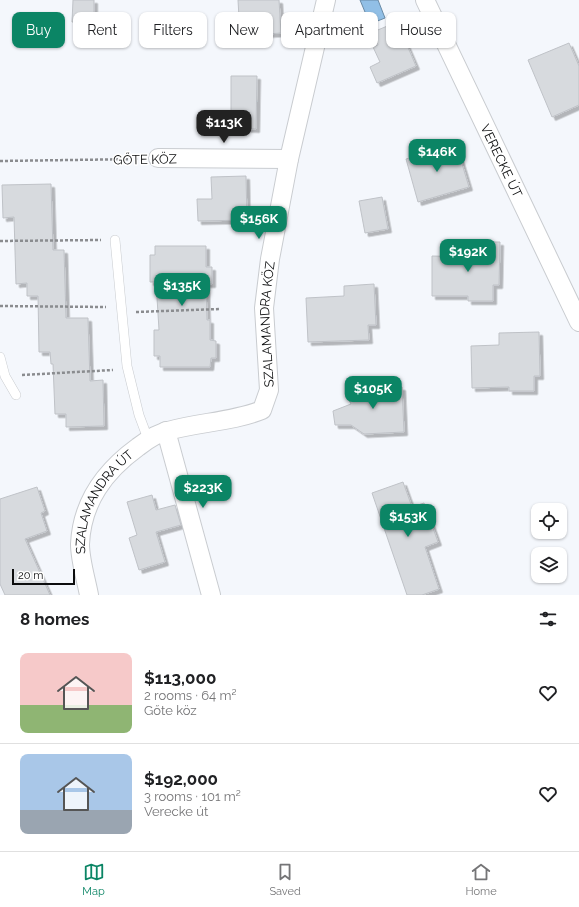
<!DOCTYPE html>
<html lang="en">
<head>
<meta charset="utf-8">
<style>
  :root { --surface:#fff; --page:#f6f6f6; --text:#202124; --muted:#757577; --line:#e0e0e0; --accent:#0b8565 }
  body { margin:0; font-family:Raleway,sans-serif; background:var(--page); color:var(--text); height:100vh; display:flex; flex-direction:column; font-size:15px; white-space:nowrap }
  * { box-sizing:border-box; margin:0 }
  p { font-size:13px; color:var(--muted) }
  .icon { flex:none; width:22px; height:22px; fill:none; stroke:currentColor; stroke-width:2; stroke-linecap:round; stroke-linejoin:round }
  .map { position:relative; height:595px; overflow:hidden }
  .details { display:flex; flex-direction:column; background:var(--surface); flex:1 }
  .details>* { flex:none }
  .hud { position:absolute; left:12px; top:12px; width:555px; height:36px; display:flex; gap:8px }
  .buttons { position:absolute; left:531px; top:503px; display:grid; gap:8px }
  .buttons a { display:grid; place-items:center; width:36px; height:36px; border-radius:8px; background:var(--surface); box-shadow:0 1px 3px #0004; font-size:20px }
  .scale { position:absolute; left:12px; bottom:10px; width:63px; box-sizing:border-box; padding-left:4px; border:2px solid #0c0d0e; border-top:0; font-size:11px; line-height:14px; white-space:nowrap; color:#0c0d0e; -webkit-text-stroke:3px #fff; paint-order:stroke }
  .price { position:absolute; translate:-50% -34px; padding:0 9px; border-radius:8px; background:var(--accent); color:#fff; font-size:13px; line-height:26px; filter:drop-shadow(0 1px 2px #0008) }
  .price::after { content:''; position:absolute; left:50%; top:24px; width:12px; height:9px; margin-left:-6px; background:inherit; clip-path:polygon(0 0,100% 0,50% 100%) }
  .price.on { background:#222; color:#fff }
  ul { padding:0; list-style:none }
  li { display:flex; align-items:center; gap:12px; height:100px; padding:0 20px }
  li+li { border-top:1px solid var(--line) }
  li span { display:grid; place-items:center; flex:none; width:112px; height:80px; border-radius:8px; color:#555 }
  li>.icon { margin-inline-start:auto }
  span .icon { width:48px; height:48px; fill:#fffc; stroke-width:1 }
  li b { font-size:17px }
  h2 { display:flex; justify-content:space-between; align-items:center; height:48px; padding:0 20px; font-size:17px }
  .pill { padding:0 14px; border-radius:8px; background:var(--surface); box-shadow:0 1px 3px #0004; font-size:14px; line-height:36px }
  .pill.on { background:var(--accent); color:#fff }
  .tabs { display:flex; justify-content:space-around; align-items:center; height:56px; border-top:1px solid var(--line); background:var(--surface); font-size:11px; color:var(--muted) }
  .tabs a { display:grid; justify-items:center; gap:2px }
  .tabs .on { color:var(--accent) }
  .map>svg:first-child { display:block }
  .water { fill:#91bfe6; stroke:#698aa5 }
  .building { fill:#d7dade; stroke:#bfc2c7; filter:url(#shadow) }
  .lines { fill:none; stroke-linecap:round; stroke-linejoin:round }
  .service-casing { stroke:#c9ccd0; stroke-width:10 }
  .minor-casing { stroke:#c9ccd0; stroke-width:20 }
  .path { stroke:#8a8c8f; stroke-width:2.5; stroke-dasharray:3 2; stroke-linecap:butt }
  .service { stroke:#fff; stroke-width:9 }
  .minor { stroke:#fff; stroke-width:18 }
  .labels { text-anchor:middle; stroke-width:3; stroke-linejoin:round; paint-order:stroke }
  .street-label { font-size:13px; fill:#0c0d0e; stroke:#fff }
</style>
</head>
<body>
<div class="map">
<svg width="579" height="595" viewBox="0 0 579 595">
  <defs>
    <filter id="shadow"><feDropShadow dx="3.5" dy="3.5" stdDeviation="0" flood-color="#0004"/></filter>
  </defs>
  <rect width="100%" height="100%" fill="#f4f7fc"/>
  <!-- water -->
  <polygon class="water" points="360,0 378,0 385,18 370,24"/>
  <!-- building -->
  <g class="building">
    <polygon points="73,0 94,0 94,23 72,22"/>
    <polygon points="238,0 279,0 281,33 240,36"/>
    <polygon points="397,22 416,66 377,83 370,67 380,62 373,47 378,45 373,32"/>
    <polygon points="569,43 579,66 579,105 552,117 528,60"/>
    <polygon points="231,76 257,76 256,129 231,128"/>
    <polygon points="456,144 469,187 418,202 406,159"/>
    <polygon points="246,176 247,220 198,221 197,199 212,199 211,177"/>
    <polygon points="51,184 53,250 64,250 66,318 88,318 90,381 103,380 104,426 66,427 66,414 55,414 53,364 51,364 50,352 39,352 38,296 27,296 27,283 16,284 14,217 3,218 2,185"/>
    <polygon points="382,197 388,229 365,233 359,201"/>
    <polygon points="471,242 500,242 499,285 493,285 493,301 468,301 468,296 432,296 432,256 470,257"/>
    <polygon points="155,246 206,246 206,267 212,267 212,284 206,284 207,320 210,320 210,340 216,341 216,358 211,358 210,367 160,367 160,356 154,356 154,330 159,330 156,282 150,282 150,255 155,255"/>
    <polygon points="374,284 376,325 368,325 369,340 308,342 306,298 344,296 344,286"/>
    <polygon points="539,332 540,376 534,376 534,391 509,391 509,387 472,388 471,346 499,345 499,333"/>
    <polygon points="370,386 402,387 404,432 364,434 351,425 335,425 333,411 351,404 346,393"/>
    <polygon points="403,482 412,507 424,503 438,542 425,547 439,589 422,595 407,595 372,493"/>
    <polygon points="37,487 45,511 41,513 47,531 25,539 50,595 5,595 0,584 0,499"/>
    <polygon points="152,495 156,510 175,505 181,525 156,532 165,562 139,570 129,538 137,535 127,502"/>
  </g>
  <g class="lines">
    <defs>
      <g id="service">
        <polyline points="115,240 127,366 139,415 148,439"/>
        <polyline points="0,357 5,376 16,395"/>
      </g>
      <g id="minor">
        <path id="s1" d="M 425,0 L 579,322"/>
        <polyline points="158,158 289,159"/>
        <polyline points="166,431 211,595"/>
        <path id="s2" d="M 89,595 C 86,579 80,560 80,544 C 82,501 105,471 138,447 C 147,440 157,433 168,431 C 199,422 232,422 262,410 L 269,390 L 264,308 L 270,259 L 289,159 L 326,0"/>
      </g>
    </defs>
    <!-- service casing -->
    <use href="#service" class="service-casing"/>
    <!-- minor casing -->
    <use href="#minor" class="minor-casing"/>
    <!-- path -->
    <g class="path">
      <polyline points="0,161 139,159"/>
      <polyline points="0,241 101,240"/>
      <polyline points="0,306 106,307"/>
      <polyline points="136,312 220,309"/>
      <polyline points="22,375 113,370"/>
    </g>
    <!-- service -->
    <use href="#service" class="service"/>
    <!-- minor -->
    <use href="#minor" class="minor"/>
  </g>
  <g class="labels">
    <!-- street labels -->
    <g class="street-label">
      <text transform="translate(145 159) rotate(-1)" y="5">GŐTE KÖZ</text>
      <text dy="5" stroke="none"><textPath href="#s1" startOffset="178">VERECKE ÚT</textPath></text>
      <text dy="5" stroke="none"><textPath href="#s2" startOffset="387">SZALAMANDRA KÖZ</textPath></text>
      <text dy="5" stroke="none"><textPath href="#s2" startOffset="101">SZALAMANDRA ÚT</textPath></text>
    </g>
  </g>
</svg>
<div class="buttons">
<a><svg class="icon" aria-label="locate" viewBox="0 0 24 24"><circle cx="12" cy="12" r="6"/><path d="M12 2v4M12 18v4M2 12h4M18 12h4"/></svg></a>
<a><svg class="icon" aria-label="layers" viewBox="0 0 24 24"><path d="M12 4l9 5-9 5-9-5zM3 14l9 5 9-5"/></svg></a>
</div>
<div class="scale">20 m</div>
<b class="price on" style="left:224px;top:144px">$113K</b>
<b class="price" style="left:437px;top:173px">$146K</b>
<b class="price" style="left:259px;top:240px">$156K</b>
<b class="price" style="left:468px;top:273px">$192K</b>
<b class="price" style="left:182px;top:307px">$135K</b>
<b class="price" style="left:373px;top:410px">$105K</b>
<b class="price" style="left:203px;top:509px">$223K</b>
<b class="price" style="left:408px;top:538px">$153K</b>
<div class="hud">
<a class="pill on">Buy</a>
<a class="pill">Rent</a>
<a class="pill">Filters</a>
<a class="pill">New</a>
<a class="pill">Apartment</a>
<a class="pill">House</a>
</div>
</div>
<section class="details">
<h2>8 homes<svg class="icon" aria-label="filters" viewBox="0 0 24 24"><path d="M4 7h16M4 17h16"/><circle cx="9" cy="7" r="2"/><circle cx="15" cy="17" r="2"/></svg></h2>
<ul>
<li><span style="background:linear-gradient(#f6c9c9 65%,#8fb573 0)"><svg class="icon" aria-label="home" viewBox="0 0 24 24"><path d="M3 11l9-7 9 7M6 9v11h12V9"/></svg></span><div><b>$113,000</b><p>2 rooms · 64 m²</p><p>Gőte köz</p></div><svg class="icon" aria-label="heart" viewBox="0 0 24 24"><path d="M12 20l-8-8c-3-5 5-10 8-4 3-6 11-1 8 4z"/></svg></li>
<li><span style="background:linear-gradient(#a9c7e8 70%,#9aa5b1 0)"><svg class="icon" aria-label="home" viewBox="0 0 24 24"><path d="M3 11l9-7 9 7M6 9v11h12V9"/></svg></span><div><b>$192,000</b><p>3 rooms · 101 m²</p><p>Verecke út</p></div><svg class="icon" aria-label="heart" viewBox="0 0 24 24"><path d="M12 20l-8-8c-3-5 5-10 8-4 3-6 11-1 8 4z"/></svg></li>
</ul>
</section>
<nav class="tabs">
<a class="on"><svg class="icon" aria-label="map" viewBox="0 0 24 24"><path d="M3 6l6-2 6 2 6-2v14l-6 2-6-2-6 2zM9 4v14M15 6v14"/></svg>Map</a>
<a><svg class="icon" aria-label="saved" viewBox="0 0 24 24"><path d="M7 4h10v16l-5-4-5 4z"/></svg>Saved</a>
<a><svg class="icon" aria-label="home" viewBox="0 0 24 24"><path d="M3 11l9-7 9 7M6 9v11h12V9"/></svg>Home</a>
</nav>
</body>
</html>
